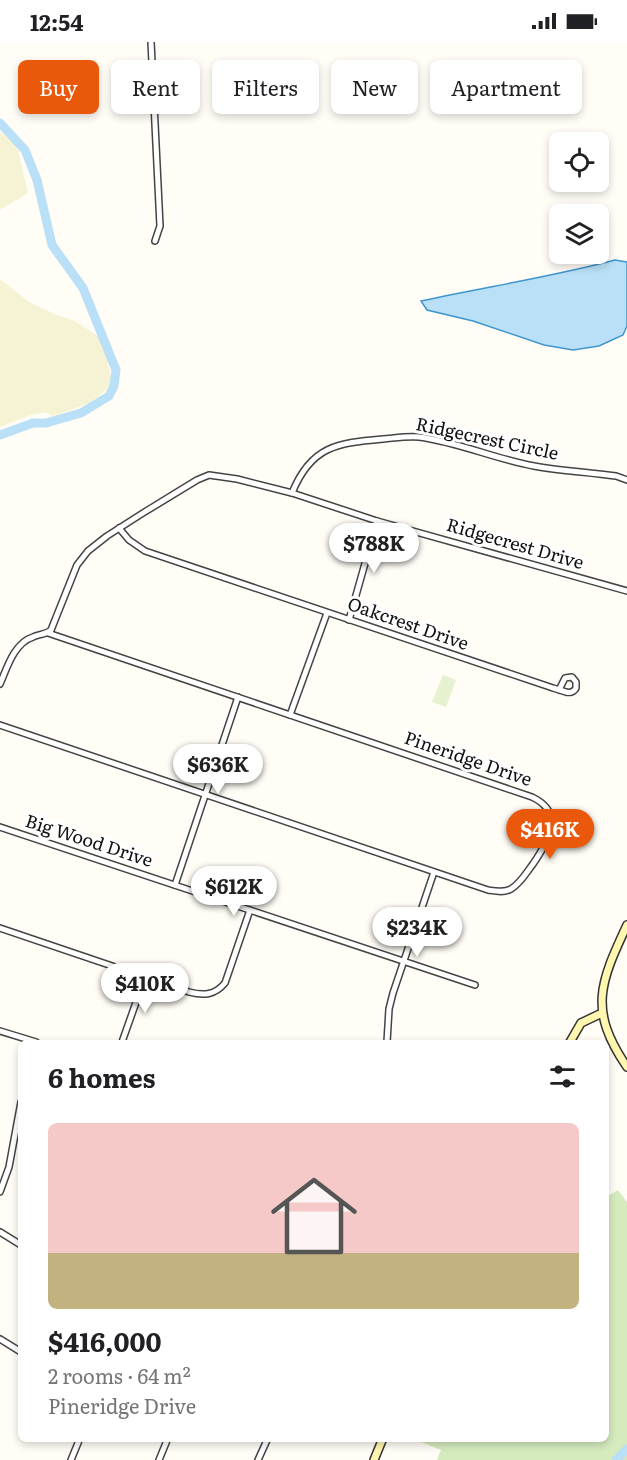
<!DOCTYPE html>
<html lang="en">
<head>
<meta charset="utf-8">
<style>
  :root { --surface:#fff; --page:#f6f6f6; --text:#202124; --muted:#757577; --line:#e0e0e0; --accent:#ea580c }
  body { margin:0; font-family:Literata,serif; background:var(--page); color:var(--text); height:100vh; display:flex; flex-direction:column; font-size:22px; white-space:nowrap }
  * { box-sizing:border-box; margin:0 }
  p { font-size:20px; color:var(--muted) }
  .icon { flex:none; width:33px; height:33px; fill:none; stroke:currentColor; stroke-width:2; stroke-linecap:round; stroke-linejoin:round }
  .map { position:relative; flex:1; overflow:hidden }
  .sheet { position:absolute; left:18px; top:998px; width:591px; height:402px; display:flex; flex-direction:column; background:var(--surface); border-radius:9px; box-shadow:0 3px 9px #0003 }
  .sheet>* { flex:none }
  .hud { position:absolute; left:18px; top:18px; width:591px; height:54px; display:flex; gap:12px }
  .buttons { position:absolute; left:549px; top:90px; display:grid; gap:12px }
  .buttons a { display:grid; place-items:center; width:60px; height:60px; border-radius:9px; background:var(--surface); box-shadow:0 3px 9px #0003; font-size:30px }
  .price { position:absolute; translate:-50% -51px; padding:0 14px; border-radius:21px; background:#fff; color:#222; font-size:20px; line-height:39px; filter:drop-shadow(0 2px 3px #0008) }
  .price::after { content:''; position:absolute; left:50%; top:36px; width:18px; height:14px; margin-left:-9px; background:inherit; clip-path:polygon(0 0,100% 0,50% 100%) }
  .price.active { background:var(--accent); color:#fff }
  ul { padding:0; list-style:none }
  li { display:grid; align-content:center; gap:12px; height:318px; padding:0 30px }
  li+li { border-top:2px solid var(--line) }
  li span { display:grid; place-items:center; height:186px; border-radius:9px; color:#555 }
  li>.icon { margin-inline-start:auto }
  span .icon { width:108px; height:108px; fill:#fffc; stroke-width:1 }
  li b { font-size:26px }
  h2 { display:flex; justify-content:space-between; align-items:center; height:72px; padding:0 30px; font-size:26px }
  .chip { padding:0 21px; border-radius:9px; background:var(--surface); box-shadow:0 3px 9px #0003; font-size:21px; line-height:54px }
  .chip.active { background:var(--accent); color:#fff }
  .status { display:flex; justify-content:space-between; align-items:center; height:42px; padding:0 30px; background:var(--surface); direction:ltr }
  .status svg { height:16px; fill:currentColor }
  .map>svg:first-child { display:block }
  .farmland { fill:#f6f3d4 }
  .green { fill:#d5ebbd }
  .pitch { fill:#e6f2cf }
  .water { fill:#b9e0f7; stroke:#3f96cf; stroke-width:1.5 }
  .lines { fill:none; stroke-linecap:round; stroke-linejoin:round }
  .river { stroke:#b9e0f7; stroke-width:9 }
  .street-casing { stroke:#444; stroke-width:8 }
  .secondary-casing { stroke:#333; stroke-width:10 }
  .street { stroke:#fff; stroke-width:5 }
  .secondary { stroke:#fff6b0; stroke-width:7 }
  .labels { text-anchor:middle; stroke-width:6; stroke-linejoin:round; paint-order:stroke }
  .street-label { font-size:18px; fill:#111; stroke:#fff }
</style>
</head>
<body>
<div class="status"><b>12:54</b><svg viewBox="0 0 49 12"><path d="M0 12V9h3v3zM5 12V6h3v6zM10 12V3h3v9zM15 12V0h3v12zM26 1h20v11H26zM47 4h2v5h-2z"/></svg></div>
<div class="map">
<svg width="627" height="1418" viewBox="0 0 627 1418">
  <rect width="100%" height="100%" fill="#fffdf5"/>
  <!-- farmland -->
  <g class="farmland">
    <polygon points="0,90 13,100 18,108 28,151 0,168"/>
    <polygon points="0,237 29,260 57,273 75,279 102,297 111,335 111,341 104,350 89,361 60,372 52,374 46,370 31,373 0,385"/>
  </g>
  <!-- green -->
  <polygon class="green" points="618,1148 627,1160 627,1418 437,1418 441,1408 414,1397 606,1396 606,1155"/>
  <!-- pitch -->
  <polygon class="pitch" points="443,633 456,638 446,665 432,660"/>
  <!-- water -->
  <path class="water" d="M 615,218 L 627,220 L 627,284 L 623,293 L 599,304 L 573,308 L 544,303 L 473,279 L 427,268 L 421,259 C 485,245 551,235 615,218 Z"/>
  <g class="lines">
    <!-- river -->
    <g class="river">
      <polyline points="0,81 25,108 37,138 52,203 83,246 116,328 114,344 109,354 81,371 46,381 33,381 0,393"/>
      <polyline points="616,1418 627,1407"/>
    </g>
    <defs>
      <g id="street">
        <polyline points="151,0 160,184 155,199"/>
        <path d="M 292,451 C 311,404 337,401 383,397 C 395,396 407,394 419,395 C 458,400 495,417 534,424 C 561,429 589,430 616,434 L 627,438"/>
        <path d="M 119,486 L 129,498 L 145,509 L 553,646 L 566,650 C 570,651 574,650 576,646 L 576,640 L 572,635 L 565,636 L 559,648"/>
        <polyline points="349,578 377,479"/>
        <path d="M 0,642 C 7,626 14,601 33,595 C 39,592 45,593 51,588 L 77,523 L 88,509 L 107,494 L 143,471 L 197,438 L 209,433 L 237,437 L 292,451 L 377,479 L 627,549"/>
        <polyline points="290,673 327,571"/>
        <path d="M 0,683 L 488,848 C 495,849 504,851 511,847 C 521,841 526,831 533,822 C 548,800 566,771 532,755 L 48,591"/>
        <polyline points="0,785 475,943"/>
        <polyline points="175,843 238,655"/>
        <path d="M 0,886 L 189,950 C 204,954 215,953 225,941 L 250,868"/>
        <polyline points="0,989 36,1000"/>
        <polyline points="122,1000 145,935"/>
        <polyline points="387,1000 389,967 393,951 434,830"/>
        <polyline points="0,1150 9,1125 21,1060"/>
        <polyline points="0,1190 21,1203"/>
        <polyline points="0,1297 21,1310"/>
        <polyline points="71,1418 80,1396"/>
        <polyline points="159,1418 168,1396"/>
        <polyline points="258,1418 268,1396"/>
      </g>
      <g id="secondary">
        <path d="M 627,883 C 600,941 588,968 627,1025"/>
        <polyline points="570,1000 581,981 602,971"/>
        <polyline points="374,1418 383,1396"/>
      </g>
    </defs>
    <!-- street casing -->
    <use href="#street" class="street-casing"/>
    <!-- secondary casing -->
    <use href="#secondary" class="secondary-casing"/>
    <!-- street -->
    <use href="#street" class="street"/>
    <!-- secondary -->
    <use href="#secondary" class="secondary"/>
  </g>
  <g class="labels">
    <!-- street labels -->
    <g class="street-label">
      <text transform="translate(487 397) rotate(12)" y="6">Ridgecrest Circle</text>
      <text transform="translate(515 502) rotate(16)" y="6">Ridgecrest Drive</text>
      <text transform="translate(408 582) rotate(19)" y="6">Oakcrest Drive</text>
      <text transform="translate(468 717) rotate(19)" y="6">Pineridge Drive</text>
      <text transform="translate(89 799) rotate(18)" y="6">Big Wood Drive</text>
    </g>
  </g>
</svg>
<div class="buttons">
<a><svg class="icon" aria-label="locate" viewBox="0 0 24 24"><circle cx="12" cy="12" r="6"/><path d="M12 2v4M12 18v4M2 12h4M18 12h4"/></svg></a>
<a><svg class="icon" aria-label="layers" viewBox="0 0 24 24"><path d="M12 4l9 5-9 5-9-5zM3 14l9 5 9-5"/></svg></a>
</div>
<b class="price" style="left:374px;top:532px">$788K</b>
<b class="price" style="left:218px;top:753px">$636K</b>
<b class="price active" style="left:550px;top:818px">$416K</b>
<b class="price" style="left:234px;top:875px">$612K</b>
<b class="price" style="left:417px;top:916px">$234K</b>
<b class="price" style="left:145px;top:972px">$410K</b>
<div class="hud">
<a class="chip active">Buy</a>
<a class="chip">Rent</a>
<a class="chip">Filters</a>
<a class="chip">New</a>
<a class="chip">Apartment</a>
</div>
<section class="sheet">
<h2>6 homes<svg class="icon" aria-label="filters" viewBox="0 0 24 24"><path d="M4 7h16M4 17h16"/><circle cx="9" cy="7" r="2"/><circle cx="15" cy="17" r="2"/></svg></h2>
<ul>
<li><span style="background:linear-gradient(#f6c9c9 70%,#c2b280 0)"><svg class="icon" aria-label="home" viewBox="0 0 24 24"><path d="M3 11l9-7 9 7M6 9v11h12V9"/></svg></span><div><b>$416,000</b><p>2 rooms · 64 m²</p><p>Pineridge Drive</p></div></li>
</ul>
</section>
</div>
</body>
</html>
